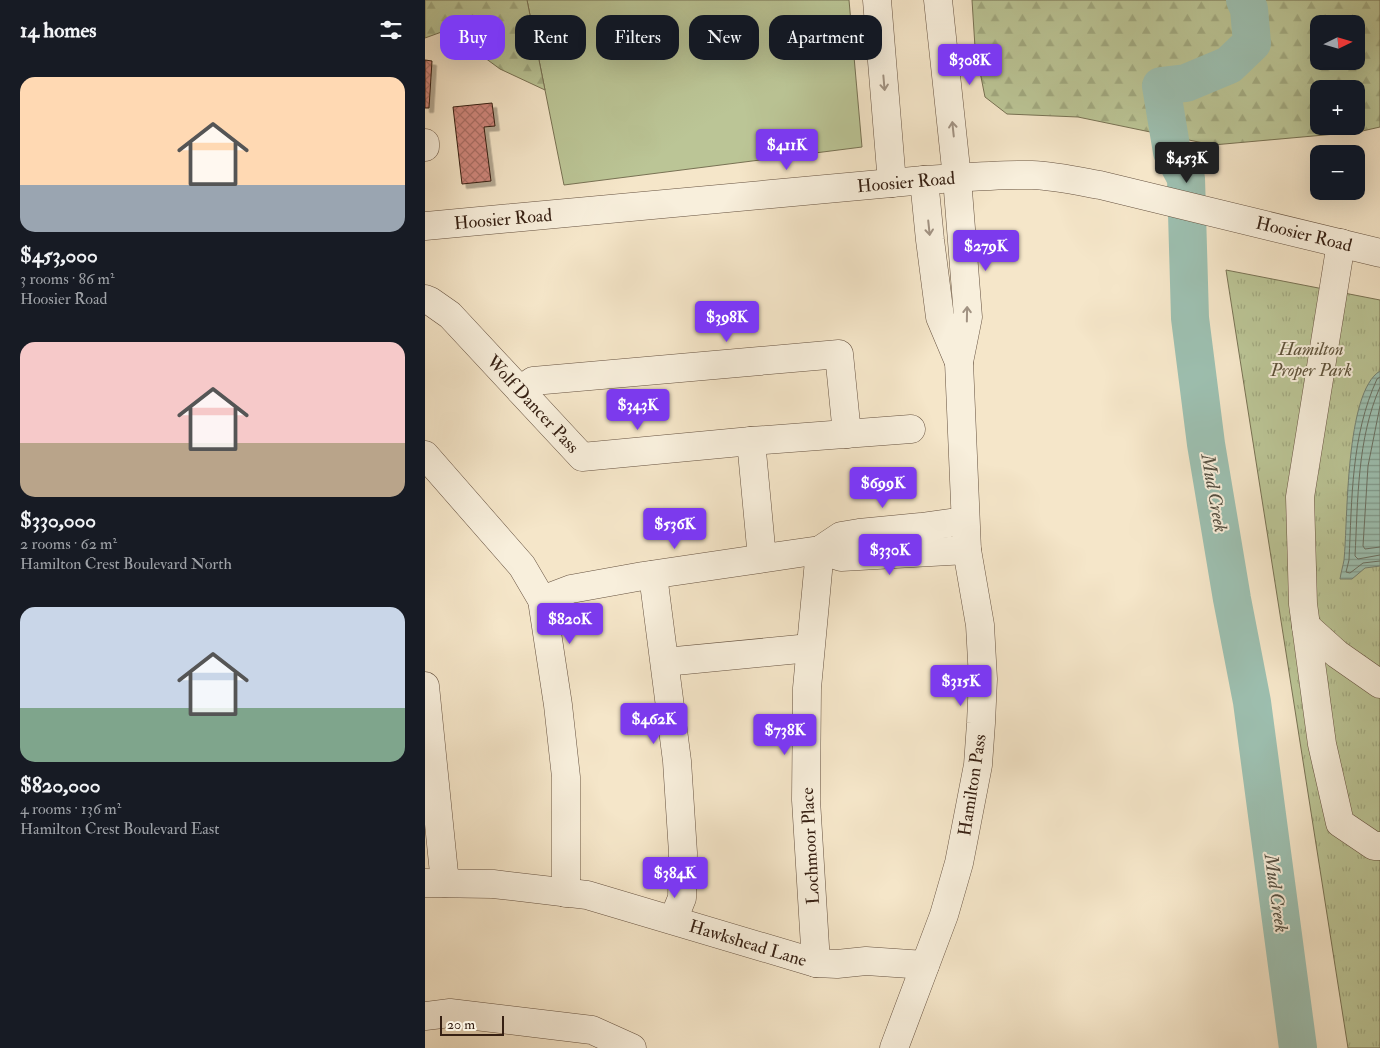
<!DOCTYPE html>
<html lang="en">
<head>
<meta charset="utf-8">
<style>
  :root { --surface:#171b24; --page:#20242c; --text:#f1f3f6; --muted:#9ea1a6; --accent:#7c3aed }
  body { margin:0; font-family:"IM FELL Double Pica",serif; background:var(--page); color:var(--text); height:100vh; display:flex; flex-direction:column; font-size:19px; white-space:nowrap }
  * { box-sizing:border-box; margin:0 }
  p { font-size:16px; color:var(--muted) }
  .icon { flex:none; width:28px; height:28px; fill:none; stroke:currentColor; stroke-width:2; stroke-linecap:round; stroke-linejoin:round }
  .map { position:relative; flex:1; overflow:hidden }
  .drawer { display:flex; flex-direction:column; background:var(--surface); width:425px }
  .drawer>* { flex:none }
  .banner { position:absolute; left:15px; top:15px; width:475px; height:45px; display:flex; gap:10px }
  .needle { width:32px; rotate:85deg }
  .controls { position:absolute; left:885px; top:15px; display:grid; gap:10px }
  .controls a { display:grid; place-items:center; width:55px; height:55px; border-radius:10px; background:var(--surface); box-shadow:0 5px 20px #0002; font-size:25px }
  .scale { position:absolute; left:15px; bottom:12px; width:64px; box-sizing:border-box; padding-left:5px; border:2px solid #362013; border-top:0; font-size:14px; line-height:18px; white-space:nowrap; color:#362013; -webkit-text-stroke:4px #f8efdc; paint-order:stroke }
  .price { position:absolute; translate:-50% -42px; padding:0 11px; border-radius:5px; background:var(--accent); color:#fff; font-size:16px; line-height:32px; filter:drop-shadow(0 1px 2px #0008) }
  .price::after { content:''; position:absolute; left:50%; top:30px; width:15px; height:11px; margin-left:-8px; background:inherit; clip-path:polygon(0 0,100% 0,50% 100%) }
  .price.selected { background:#222; color:#fff }
  ul { padding:0; list-style:none }
  li { display:grid; align-content:center; gap:10px; height:265px; padding:0 20px }
  li span { display:grid; place-items:center; height:155px; border-radius:15px; color:#555 }
  li>.icon { margin-inline-start:auto }
  span .icon { width:90px; height:90px; fill:#fffc; stroke-width:1 }
  li b { font-size:21px }
  h2 { display:flex; justify-content:space-between; align-items:center; height:60px; padding:0 20px; font-size:21px }
  .pill { padding:0 18px; border-radius:15px; background:var(--surface); box-shadow:0 5px 20px #0002; font-size:18px; line-height:45px }
  .pill.selected { background:var(--accent); color:#fff }
  main { display:flex; flex:1; min-height:0 }
  .map>svg:first-child { display:block }
  .green { fill:#bbc596; stroke:#787254 }
  .forest { fill:url(#forest-firs); stroke:#787254; fill-rule:evenodd }
  .park { fill:url(#park-tufts); stroke:#787254 }
  .water { fill:url(#water-rules); stroke:#748072 }
  .lines { fill:none; stroke-linecap:round; stroke-linejoin:round }
  .shore { stroke:#6a7062; stroke-width:1 }
  .river { stroke:#9dc0b1; stroke-width:38 }
  .building { fill:url(#building-cross-hatch); stroke:#362013; filter:url(#shadow) }
  .minor-casing { stroke:#665240; stroke-width:29 }
  .minor { stroke:#f8efdc; stroke-width:28 }
  .oneway { stroke:#a19282 }
  .labels { text-anchor:middle; stroke-width:4; stroke-linejoin:round; paint-order:stroke }
  .street-label { font-size:18px; fill:#362013; stroke:#f8efdc }
  .park-label { font-size:18px; font-style:italic; fill:#5e523a; stroke:#f8efdc }
  .water-label { font-size:19px; font-style:italic; fill:#555042; stroke:#f8efdc }
</style>
</head>
<body>
<main>
<section class="drawer">
<h2>14 homes<svg class="icon" aria-label="filters" viewBox="0 0 24 24"><path d="M4 7h16M4 17h16"/><circle cx="9" cy="7" r="2"/><circle cx="15" cy="17" r="2"/></svg></h2>
<ul>
<li><span style="background:linear-gradient(#ffd9b3 70%,#9aa5b1 0)"><svg class="icon" aria-label="home" viewBox="0 0 24 24"><path d="M3 11l9-7 9 7M6 9v11h12V9"/></svg></span><div><b>$453,000</b><p>3 rooms · 86 m²</p><p>Hoosier Road</p></div></li>
<li><span style="background:linear-gradient(#f6c9c9 65%,#b9a48a 0)"><svg class="icon" aria-label="home" viewBox="0 0 24 24"><path d="M3 11l9-7 9 7M6 9v11h12V9"/></svg></span><div><b>$330,000</b><p>2 rooms · 62 m²</p><p>Hamilton Crest Boulevard North</p></div></li>
<li><span style="background:linear-gradient(#c9d6e8 65%,#7fa58c 0)"><svg class="icon" aria-label="home" viewBox="0 0 24 24"><path d="M3 11l9-7 9 7M6 9v11h12V9"/></svg></span><div><b>$820,000</b><p>4 rooms · 136 m²</p><p>Hamilton Crest Boulevard East</p></div></li>
</ul>
</section>
<div class="map">
<svg width="955" height="1048" viewBox="0 0 955 1048">
  <defs>
    <pattern id="forest-firs" width="22" height="20" patternUnits="userSpaceOnUse" patternTransform="scale(1.25)"><rect width="22" height="20" fill="#bbc596"/><path d="M5 1l3.5 6h-7zM16 11l3.5 6h-7z" fill="#a1a980"/></pattern>
    <pattern id="park-tufts" width="24" height="20" patternUnits="userSpaceOnUse" patternTransform="scale(1.25)"><rect width="24" height="20" fill="#bbc596"/><path d="M3 7l-1-3M5 7V3M7 7l1-3M15 17l-1-3M17 17v-4M19 17l1-3" fill="none" stroke="#a1a980"/></pattern>
    <pattern id="water-rules" width="6" height="5" patternUnits="userSpaceOnUse" patternTransform="scale(1.25)"><rect width="6" height="5" fill="#9dc0b1"/><path d="M0 2.5h6" fill="none" stroke="#819c8f"/></pattern>
    <pattern id="building-cross-hatch" width="8" height="8" patternUnits="userSpaceOnUse" patternTransform="scale(1.25)"><rect width="8" height="8" fill="#d0887e"/><path d="M0 0l8 8M0 8l8-8" fill="none" stroke="#aa6f66"/></pattern>
    <filter id="shadow"><feDropShadow dx="4.5" dy="4.5" stdDeviation="0" flood-color="#0004"/></filter>
  </defs>
  <rect width="100%" height="100%" fill="#f5e6c9"/>
  <filter id="stains"><feTurbulence type="fractalNoise" baseFrequency=".004" numOctaves="4"/><feColorMatrix values="0 0 0 0 .2 0 0 0 0 .09 0 0 0 0 .02 0 0 0 .5 -.17"/></filter>
  <radialGradient id="worn" r=".72"><stop offset=".6" stop-color="#630" stop-opacity="0"/><stop offset="1" stop-color="#630" stop-opacity=".3"/></radialGradient>
  <!-- green -->
  <polygon class="green" points="102,0 424,0 437,147 139,185"/>
  <!-- forest -->
  <g class="forest">
    <polygon points="0,0 102,0 120,90 75,69 22,30 0,38"/>
    <path d="M 547,0 L 955,0 L 955,127 L 933,132 L 788,145 L 653,117 L 582,114 L 560,97 L 550,47 ZM 894,24 L 931,24 L 931,61 L 894,61 ZM 894,89 L 931,89 L 931,126 L 894,126 Z"/>
  </g>
  <!-- park -->
  <polygon class="park" points="801,270 955,300 955,1048 923,1048"/>
  <!-- water -->
  <path class="water" d="M 955,371 L 955,566 L 940,568 L 927,579 L 915,579 C 916,572 918,566 919,560 C 923,520 920,392 955,371 Z"/>
  <g class="lines">
    <!-- shore -->
    <g class="shore">
      <path d="M 955,377 L 952,379 C 926,436 927,499 924,560 L 921,572 L 925,573 L 938,563 L 955,561"/>
      <path d="M 955,387 C 932,439 933,500 930,556 L 933,559 L 955,555"/>
      <polyline points="955,406 943,466 938,546 940,549 955,547"/>
    </g>
    <!-- river -->
    <polyline class="river" points="820,0 824,9 827,43 804,65 761,83 736,86 747,152 761,178 765,318 781,444 807,599 827,702 873,1048"/>
  </g>
  <!-- building -->
  <g class="building">
    <polygon points="0,60 7,61 4,108 0,108"/>
    <polygon points="67,103 70,126 59,127 66,181 37,184 28,107"/>
  </g>
  <g class="lines">
    <defs>
      <g id="minor">
        <polyline points="452,0 467,183"/>
        <polyline points="0,143 0,147"/>
        <polyline points="499,180 505,240 515,317 534,362"/>
        <path d="M 0,226 L 499,180 C 535,178 571,174 607,175 C 630,176 653,181 675,185 L 955,253"/>
        <polyline points="916,243 875,497 878,604 897,744 915,823 949,846 955,846"/>
        <polyline points="0,299 5,301 25,315 157,457 326,441 486,429"/>
        <polyline points="95,390 108,381 414,354 422,434"/>
        <polyline points="326,441 337,558"/>
        <polyline points="0,455 97,566 117,600 133,705 141,777 141,893"/>
        <polyline points="395,550 416,557 542,550"/>
        <polyline points="228,575 252,761 258,853 257,898 248,920"/>
        <polyline points="117,600 146,589 218,576 395,550 416,536 434,533 496,527 540,521"/>
        <polyline points="881,626 912,654 955,684"/>
        <polyline points="240,662 385,648"/>
        <polyline points="0,686 20,883"/>
        <polyline points="0,883 68,884 162,895 391,963 412,964 441,961 500,965"/>
        <polyline points="391,963 381,800 382,688 395,550"/>
        <polyline points="0,1016 25,1013 167,1030 207,1048"/>
        <polyline points="469,1048 519,915 534,863 553,765 556,723 558,679 555,625 542,550 534,362 543,317 532,178 513,0"/>
      </g>
    </defs>
    <!-- minor casing -->
    <use href="#minor" class="minor-casing"/>
    <!-- minor -->
    <use href="#minor" class="minor"/>
  </g>
  <!-- one-way arrows -->
  <defs><path id="oneway-shaft" d="M-6 0H5M1.5-3L5.5 0L1.5 3" fill="none" stroke-width="1.6" stroke-linecap="round" stroke-linejoin="round" transform="scale(1.25)"/></defs>
  <g class="oneway">
    <use href="#oneway-shaft" transform="translate(459 83) rotate(85)"/>
    <use href="#oneway-shaft" transform="translate(528 129) rotate(-96)"/>
    <use href="#oneway-shaft" transform="translate(504 228) rotate(84)"/>
    <use href="#oneway-shaft" transform="translate(542 314) rotate(-89)"/>
  </g>
  <g class="labels">
    <!-- street labels -->
    <g class="street-label">
      <text transform="translate(481 182) rotate(-5)" y="6">Hoosier Road</text>
      <text transform="translate(78 219) rotate(-5)" y="6">Hoosier Road</text>
      <text transform="translate(879 234) rotate(14)" y="6">Hoosier Road</text>
      <text transform="translate(108 404) rotate(47)" y="6">Wolf Dancer Pass</text>
      <text transform="translate(547 785) rotate(-81)" y="6">Hamilton Pass</text>
      <text transform="translate(385 846) rotate(-93)" y="6">Lochmoor Place</text>
      <text transform="translate(323 943) rotate(17)" y="6">Hawkshead Lane</text>
    </g>
    <!-- park labels -->
    <g class="park-label">
      <text x="886" y="355">Hamilton<tspan x="886" dy="21">Proper Park</tspan></text>
    </g>
    <!-- water labels -->
    <g class="water-label">
      <text transform="translate(790 493) rotate(80)" y="7">Mud Creek</text>
      <text transform="translate(852 893) rotate(82)" y="7">Mud Creek</text>
    </g>
  </g>
  <rect width="100%" height="100%" filter="url(#stains)"/>
  <rect width="100%" height="100%" fill="url(#worn)"/>
</svg>
<div class="controls">
<a><svg class="needle" viewBox="-14 -14 28 28"><path d="M0-13l5 13h-10z" fill="#e53935"/><path d="M0 13l5-13h-10z" fill="#9ea1a6"/></svg></a>
<a>+</a>
<a>−</a>
</div>
<div class="scale">20 m</div>
<b class="price" style="left:545px;top:86px">$308K</b>
<b class="price" style="left:362px;top:171px">$411K</b>
<b class="price selected" style="left:762px;top:184px">$453K</b>
<b class="price" style="left:561px;top:272px">$279K</b>
<b class="price" style="left:302px;top:343px">$398K</b>
<b class="price" style="left:213px;top:431px">$343K</b>
<b class="price" style="left:458px;top:509px">$699K</b>
<b class="price" style="left:250px;top:550px">$536K</b>
<b class="price" style="left:465px;top:576px">$330K</b>
<b class="price" style="left:145px;top:645px">$820K</b>
<b class="price" style="left:536px;top:707px">$315K</b>
<b class="price" style="left:229px;top:745px">$462K</b>
<b class="price" style="left:360px;top:756px">$738K</b>
<b class="price" style="left:250px;top:899px">$384K</b>
<div class="banner">
<a class="pill selected">Buy</a>
<a class="pill">Rent</a>
<a class="pill">Filters</a>
<a class="pill">New</a>
<a class="pill">Apartment</a>
</div>
</div>
</main>
</body>
</html>
